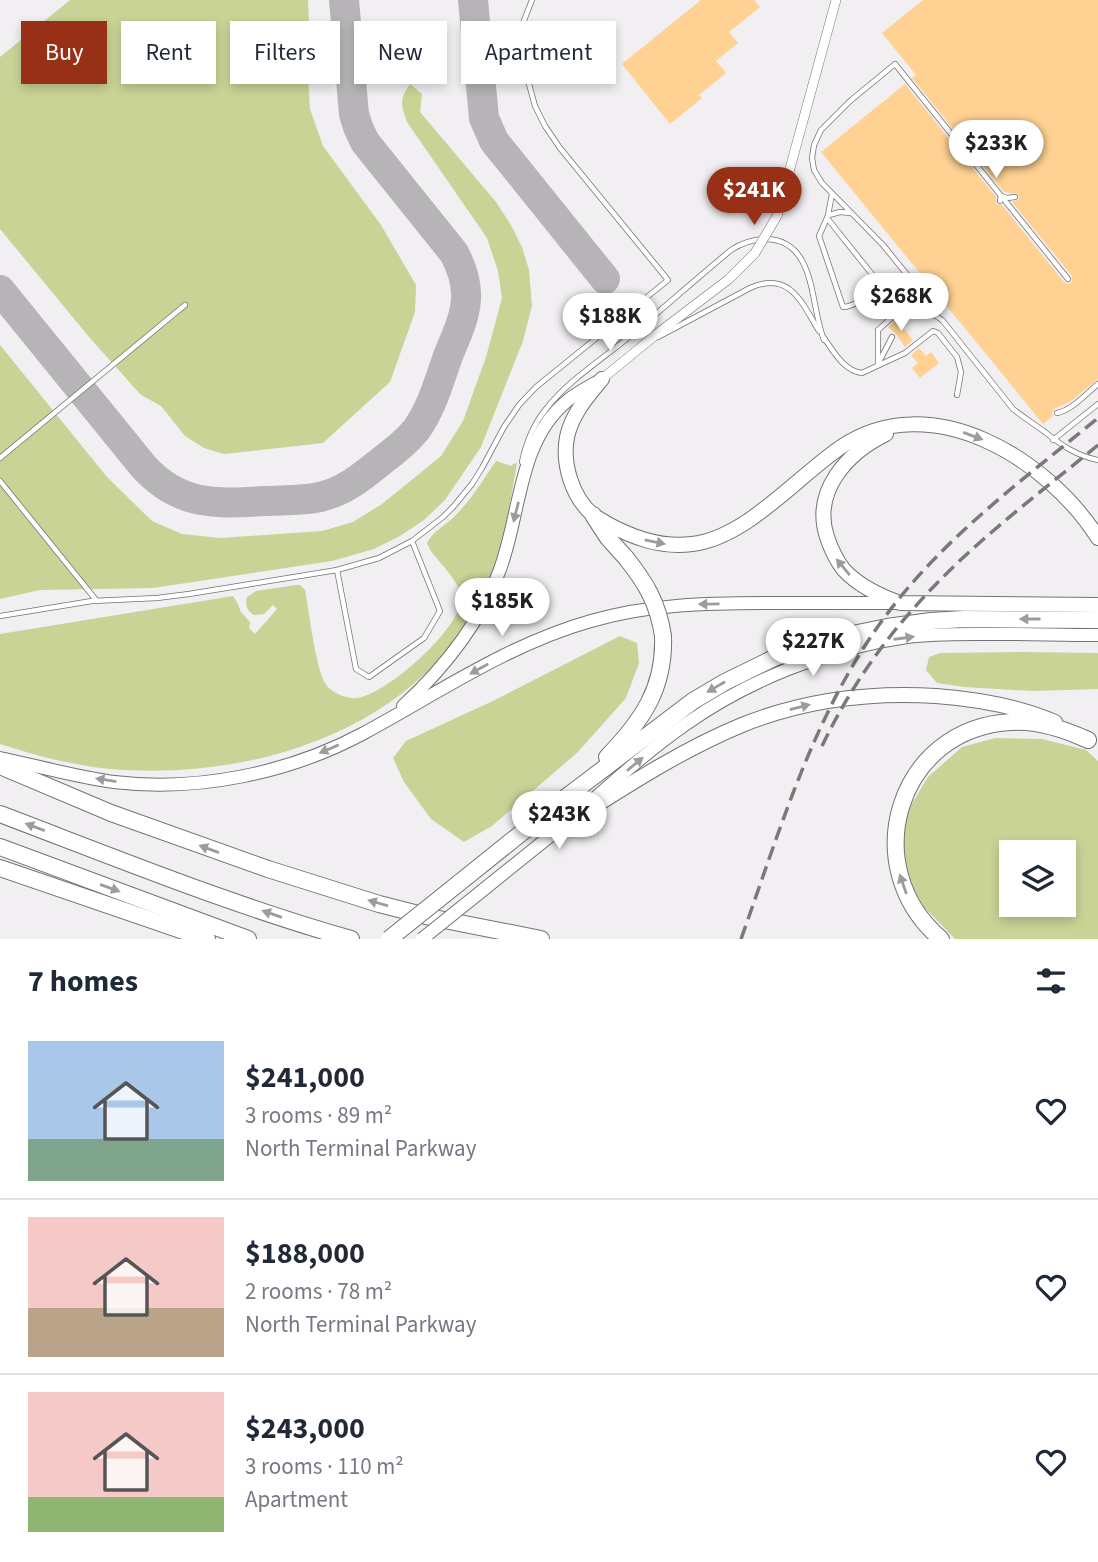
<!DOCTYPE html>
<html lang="en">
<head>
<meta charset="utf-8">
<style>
  :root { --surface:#fff; --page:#f6f6f7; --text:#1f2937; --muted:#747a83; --line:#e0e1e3; --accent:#982f17 }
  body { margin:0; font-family:"Source Sans 3",sans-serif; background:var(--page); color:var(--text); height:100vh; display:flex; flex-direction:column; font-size:26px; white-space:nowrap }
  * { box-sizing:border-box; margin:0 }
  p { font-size:23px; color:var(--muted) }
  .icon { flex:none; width:38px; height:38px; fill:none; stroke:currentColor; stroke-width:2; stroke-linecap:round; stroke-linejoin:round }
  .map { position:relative; height:939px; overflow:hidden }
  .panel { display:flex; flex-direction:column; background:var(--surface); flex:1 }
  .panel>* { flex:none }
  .banner { position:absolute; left:21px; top:21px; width:700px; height:63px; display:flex; gap:14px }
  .fabs { position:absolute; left:999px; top:840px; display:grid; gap:14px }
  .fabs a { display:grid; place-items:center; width:77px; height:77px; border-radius:0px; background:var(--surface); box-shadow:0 4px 10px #0003; font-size:35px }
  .price { position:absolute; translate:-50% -60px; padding:0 16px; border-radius:24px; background:#fff; color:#222; font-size:23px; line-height:46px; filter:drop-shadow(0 2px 4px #0008) }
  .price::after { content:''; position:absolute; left:50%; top:42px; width:21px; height:16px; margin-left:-10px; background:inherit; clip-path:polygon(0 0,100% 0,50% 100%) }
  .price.current { background:var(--accent); color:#fff }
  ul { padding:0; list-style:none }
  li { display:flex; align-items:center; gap:21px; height:175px; padding:0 28px }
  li+li { border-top:2px solid var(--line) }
  li span { display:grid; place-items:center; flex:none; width:196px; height:140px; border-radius:0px; color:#555 }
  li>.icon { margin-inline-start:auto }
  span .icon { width:84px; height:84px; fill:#fffc; stroke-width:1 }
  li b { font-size:30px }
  h2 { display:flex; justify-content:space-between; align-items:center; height:84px; padding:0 28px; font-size:30px }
  .pill { padding:0 24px; border-radius:0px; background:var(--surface); box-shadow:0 4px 10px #0003; font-size:24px; line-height:63px }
  .pill.current { background:var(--accent); color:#fff }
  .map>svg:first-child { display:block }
  .green { fill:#c9d396; fill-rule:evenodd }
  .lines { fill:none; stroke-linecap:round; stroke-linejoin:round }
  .taxiway { stroke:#b6b4b6; stroke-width:30 }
  .building { fill:#ffd192 }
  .lane-casing { stroke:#747274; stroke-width:6 }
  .street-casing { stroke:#747274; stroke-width:10 }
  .secondary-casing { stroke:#747274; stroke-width:14 }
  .primary-casing { stroke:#747274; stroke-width:16 }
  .highway-casing { stroke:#747274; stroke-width:18 }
  .lane { stroke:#fff; stroke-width:4.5 }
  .street { stroke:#fff; stroke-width:9 }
  .secondary { stroke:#fff; stroke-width:12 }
  .primary { stroke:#fff; stroke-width:14 }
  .highway { stroke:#fff; stroke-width:16 }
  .rail { stroke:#7a787a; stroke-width:3.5; stroke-dasharray:14 7; stroke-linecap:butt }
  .street-bridge-casing { stroke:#747274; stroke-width:10; stroke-linecap:butt }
  .secondary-bridge-casing { stroke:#747274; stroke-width:14; stroke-linecap:butt }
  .highway-bridge-casing { stroke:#747274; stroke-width:18; stroke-linecap:butt }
  .street-bridge { stroke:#fff; stroke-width:9 }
  .secondary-bridge { stroke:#fff; stroke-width:12 }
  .highway-bridge { stroke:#fff; stroke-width:16 }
  .oneway { fill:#9c9c9c }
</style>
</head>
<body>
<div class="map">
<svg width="1098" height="939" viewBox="0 0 1098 939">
  <rect width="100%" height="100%" fill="#f2eff2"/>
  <!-- green -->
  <g class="green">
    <polygon points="70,0 308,0 309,23 308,76 310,109 323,146 381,225 416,285 415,312 390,382 323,443 224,454 204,448 185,436 161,406 141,395 89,337 0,229 0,57"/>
    <path d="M 410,84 L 422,94 L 420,112 L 496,202 L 511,225 L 522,247 L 529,270 L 532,306 L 523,341 L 481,447 L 445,500 L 424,520 L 400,536 L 374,549 L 332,561 L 153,588 L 40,590 L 0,599 L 0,345 L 107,477 L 152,521 L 182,534 L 220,538 L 322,531 L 353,522 L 382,504 L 441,456 L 463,421 L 486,357 L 502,298 L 498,271 L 487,238 L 407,122 C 401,104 399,100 410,84 Z"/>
    <path d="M 496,461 L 512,466 L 513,464 L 517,463 C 508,518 499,572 469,620 C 398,734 252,777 125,770 C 82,768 40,757 0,744 L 0,634 L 233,596 L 237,602 L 241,612 L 250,622 L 249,628 L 255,634 L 277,609 L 273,605 L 264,614 L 254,615 C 247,611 245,605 247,597 L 256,591 L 296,585 L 300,585 L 305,590 C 309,609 316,676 328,687 C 334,694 348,699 357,698 C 386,695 462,628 461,598 C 461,583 439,562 430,550 L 427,543 C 433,531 446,525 455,516 C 471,500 483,480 496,461 Z"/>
    <polygon points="620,636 637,643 639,663 626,698 578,752 492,826 464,842 431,819 404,782 393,758 406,741 495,700"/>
    <polygon points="1025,652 1098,653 1098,689 1033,691 964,687 937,683 926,670 929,657 940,653"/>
    <path d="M 995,738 L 1042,739 L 1086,750 L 1098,761 L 1098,939 L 955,939 L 923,906 L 905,873 L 901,846 L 907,812 L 928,777 L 962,747 ZM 1012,852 L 1064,852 L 1064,905 L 1012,905 Z"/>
  </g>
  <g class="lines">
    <!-- taxiway -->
    <g class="taxiway">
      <polyline points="473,0 484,118 494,141 605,279"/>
      <path d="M 0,290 L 143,466 C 179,506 215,504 265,501 C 283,500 302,501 320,497 C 346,491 364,475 384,459 C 396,450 407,441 416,430 C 432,408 439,381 448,356 C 455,338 465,319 466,299 C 467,283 462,268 454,253 L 365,142 L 358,127 L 354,114 L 344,0"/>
    </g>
  </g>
  <!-- building -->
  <g class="building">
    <polygon points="701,0 754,0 760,7 729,32 738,43 716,61 726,73 699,95 702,98 670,124 622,64"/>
    <polygon points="923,0 1098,0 1098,379 1071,401 1054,409 1052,413 1053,416 1043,424 821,152 905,84 996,197 996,204 1002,205 1064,282 1068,284 1072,281 1072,276 1012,202 1019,199 1018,194 1004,192 912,78 916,75 882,33"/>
    <polygon points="897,320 913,340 905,347 896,334 888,327"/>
    <polygon points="919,348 926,356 931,352 939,363 920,378 912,368 918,363 911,355"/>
  </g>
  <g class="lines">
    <defs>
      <g id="lane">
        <polyline points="1000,201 1001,196 1007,198 1015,197"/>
        <polyline points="829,215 840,212 851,213"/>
        <path d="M 827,218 L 879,283 C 871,293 855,307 843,307 L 819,236 L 827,218 L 828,215 L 832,194"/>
        <path d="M 920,315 C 930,312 936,315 943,321 L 1013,409 C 1023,417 1034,424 1045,432 C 1061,445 1077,456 1098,460"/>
        <path d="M 658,337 L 750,288 C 790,270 802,303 819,331"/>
        <path d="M 824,338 C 834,352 844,371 862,373 L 905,353 L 933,331 L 938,333 L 957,357 L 961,372 L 957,395"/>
        <polyline points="878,364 892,337"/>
        <polyline points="878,365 878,330 910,301 914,291 913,282 883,245 822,183 814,170 812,158 814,145 821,130 850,101 895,64 1068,279"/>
        <path d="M 1057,413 C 1072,410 1086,394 1098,384"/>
        <polyline points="1053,440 1098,404"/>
        <polyline points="0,458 185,305"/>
        <path d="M 522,462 C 526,443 533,425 546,409 C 567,382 598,362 624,341 C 660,311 695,280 731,250 C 742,243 754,239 767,239 C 817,241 810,307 824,340"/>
        <polyline points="0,481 96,600"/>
        <polyline points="337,570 356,669 369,677 424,638 440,611 412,541"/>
        <polyline points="0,616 92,601 157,598 189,594 337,570 379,558 412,541 443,517 453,507 472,484 482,468 504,427 519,405 536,387 668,280 560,148 545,126 535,106 529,84 523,23 532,0"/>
      </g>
      <g id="street">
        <polyline points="777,216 836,0"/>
        <polyline points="602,379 658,333 729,279 755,253"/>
      </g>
      <g id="secondary">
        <path d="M 403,706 C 444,668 479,625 499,572 C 521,516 517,442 567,401 C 576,393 588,387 599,381"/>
        <path d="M 0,758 C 38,766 76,777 114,782 C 198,792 290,773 364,733 C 438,693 509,644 591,621 C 649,604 709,603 769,603 C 811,603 854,603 896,603"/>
        <path d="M 584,808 C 616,779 650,749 686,724 C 750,679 830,648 907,637 C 937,633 967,634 997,634 C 1031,634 1064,635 1098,635"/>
        <polyline points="483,890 570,820"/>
      </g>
      <g id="primary">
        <path d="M 602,379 C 587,397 572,414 567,437 C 562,464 572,497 593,515 C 597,518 602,520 606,523 C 633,538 661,548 692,544 C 746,538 797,477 841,447 C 931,386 1048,459 1098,538"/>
        <path d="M 886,434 C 847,453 812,491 827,537 C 831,549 836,560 844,570 C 859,586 880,596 900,603 L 1098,605"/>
        <path d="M 565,825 C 622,789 679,751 742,725 C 804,700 869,692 936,696 C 976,699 1018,706 1055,722"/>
      </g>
      <g id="highway">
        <polyline points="593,515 608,538 626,558"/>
        <path d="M 607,757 C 642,721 665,688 663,636"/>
        <polyline points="0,766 111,813 268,869 379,904 434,918 541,939"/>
        <path d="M 0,814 C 116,858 231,905 351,939"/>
        <polyline points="0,847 248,939"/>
        <polyline points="0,868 207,939"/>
        <polyline points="459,883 565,798 693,701 725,682 774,658 833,638 887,627 931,621 964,619 1098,620"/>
        <path d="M 941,939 C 856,867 897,728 1011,722 C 1038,720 1064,729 1088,740"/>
      </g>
    </defs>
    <!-- lane casing -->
    <use href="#lane" class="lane-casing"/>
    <!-- street casing -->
    <use href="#street" class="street-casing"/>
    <!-- secondary casing -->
    <use href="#secondary" class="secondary-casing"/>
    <!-- primary casing -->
    <use href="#primary" class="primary-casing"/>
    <!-- highway casing -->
    <use href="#highway" class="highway-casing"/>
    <!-- lane -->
    <use href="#lane" class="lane"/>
    <!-- street -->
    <use href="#street" class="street"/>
    <!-- secondary -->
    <use href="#secondary" class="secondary"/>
    <!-- primary -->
    <use href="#primary" class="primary"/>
    <!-- highway -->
    <use href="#highway" class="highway"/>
    <!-- rail -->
    <g class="rail">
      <path d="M 822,746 C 846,696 877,649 914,608 C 968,546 1035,497 1098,445"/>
      <path d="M 741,939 C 784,819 819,695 902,595 C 958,527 1030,474 1098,418"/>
    </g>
    <defs>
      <polyline id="street-bridge" points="755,253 777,216"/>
      <polyline id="secondary-bridge" points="422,939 483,890"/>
      <g id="highway-bridge">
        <path d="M 626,558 C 646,583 658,603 663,636"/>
        <polyline points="389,939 459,883"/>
      </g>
    </defs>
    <!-- street-bridge casing -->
    <use href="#street-bridge" class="street-bridge-casing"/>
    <!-- secondary-bridge casing -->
    <use href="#secondary-bridge" class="secondary-bridge-casing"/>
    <!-- highway-bridge casing -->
    <use href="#highway-bridge" class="highway-bridge-casing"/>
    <!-- street-bridge -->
    <use href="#street-bridge" class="street-bridge"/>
    <!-- secondary-bridge -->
    <use href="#secondary-bridge" class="secondary-bridge"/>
    <!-- highway-bridge -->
    <use href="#highway-bridge" class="highway-bridge"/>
  </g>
  <!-- one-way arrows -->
  <defs><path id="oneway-solid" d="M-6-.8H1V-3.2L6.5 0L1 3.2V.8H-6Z" transform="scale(1.75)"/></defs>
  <g class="oneway">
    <use href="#oneway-solid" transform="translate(973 436) rotate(20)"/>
    <use href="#oneway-solid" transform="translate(516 512) rotate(104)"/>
    <use href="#oneway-solid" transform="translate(655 542) rotate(11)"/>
    <use href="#oneway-solid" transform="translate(843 567) rotate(-130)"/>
    <use href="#oneway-solid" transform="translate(709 604) rotate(179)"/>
    <use href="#oneway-solid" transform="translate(1030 619) rotate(-180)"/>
    <use href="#oneway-solid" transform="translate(904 638) rotate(-8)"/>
    <use href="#oneway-solid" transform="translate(479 669) rotate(151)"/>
    <use href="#oneway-solid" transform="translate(716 687) rotate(150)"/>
    <use href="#oneway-solid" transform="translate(800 707) rotate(-14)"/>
    <use href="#oneway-solid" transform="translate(329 749) rotate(157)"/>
    <use href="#oneway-solid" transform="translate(635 764) rotate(-40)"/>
    <use href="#oneway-solid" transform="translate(106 780) rotate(-171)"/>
    <use href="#oneway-solid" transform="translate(35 827) rotate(-159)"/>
    <use href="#oneway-solid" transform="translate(209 849) rotate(-160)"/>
    <use href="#oneway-solid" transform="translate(903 884) rotate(-109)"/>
    <use href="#oneway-solid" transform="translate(110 888) rotate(20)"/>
    <use href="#oneway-solid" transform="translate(378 903) rotate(-164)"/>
    <use href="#oneway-solid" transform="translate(272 914) rotate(-161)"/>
  </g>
</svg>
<div class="fabs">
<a><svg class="icon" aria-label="layers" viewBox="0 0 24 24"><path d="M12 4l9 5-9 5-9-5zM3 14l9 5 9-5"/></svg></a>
</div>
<b class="price" style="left:996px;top:180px">$233K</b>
<b class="price current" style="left:754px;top:227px">$241K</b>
<b class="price" style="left:901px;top:333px">$268K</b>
<b class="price" style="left:610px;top:353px">$188K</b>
<b class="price" style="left:502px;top:638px">$185K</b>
<b class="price" style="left:813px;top:678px">$227K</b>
<b class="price" style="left:559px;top:851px">$243K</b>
<div class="banner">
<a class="pill current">Buy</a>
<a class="pill">Rent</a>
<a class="pill">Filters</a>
<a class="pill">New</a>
<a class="pill">Apartment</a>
</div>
</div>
<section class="panel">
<h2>7 homes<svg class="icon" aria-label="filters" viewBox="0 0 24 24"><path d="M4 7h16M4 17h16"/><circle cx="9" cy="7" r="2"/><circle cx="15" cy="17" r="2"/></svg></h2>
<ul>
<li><span style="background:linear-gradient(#a9c7e8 70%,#7fa58c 0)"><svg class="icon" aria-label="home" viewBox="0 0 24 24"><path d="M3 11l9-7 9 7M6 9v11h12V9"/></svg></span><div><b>$241,000</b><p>3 rooms · 89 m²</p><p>North Terminal Parkway</p></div><svg class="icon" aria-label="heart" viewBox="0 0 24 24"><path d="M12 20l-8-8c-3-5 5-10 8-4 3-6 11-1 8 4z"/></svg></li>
<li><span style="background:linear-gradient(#f6c9c9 65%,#b9a48a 0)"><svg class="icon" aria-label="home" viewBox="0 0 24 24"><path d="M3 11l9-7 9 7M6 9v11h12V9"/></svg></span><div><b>$188,000</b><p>2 rooms · 78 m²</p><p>North Terminal Parkway</p></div><svg class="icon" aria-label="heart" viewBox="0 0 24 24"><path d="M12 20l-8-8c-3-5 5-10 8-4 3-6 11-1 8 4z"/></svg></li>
<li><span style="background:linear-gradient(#f6c9c9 75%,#8fb573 0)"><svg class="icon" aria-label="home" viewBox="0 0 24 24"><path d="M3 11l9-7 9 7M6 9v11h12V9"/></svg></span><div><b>$243,000</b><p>3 rooms · 110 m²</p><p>Apartment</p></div><svg class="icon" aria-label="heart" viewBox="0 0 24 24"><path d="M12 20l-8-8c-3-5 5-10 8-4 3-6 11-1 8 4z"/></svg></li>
</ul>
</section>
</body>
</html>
